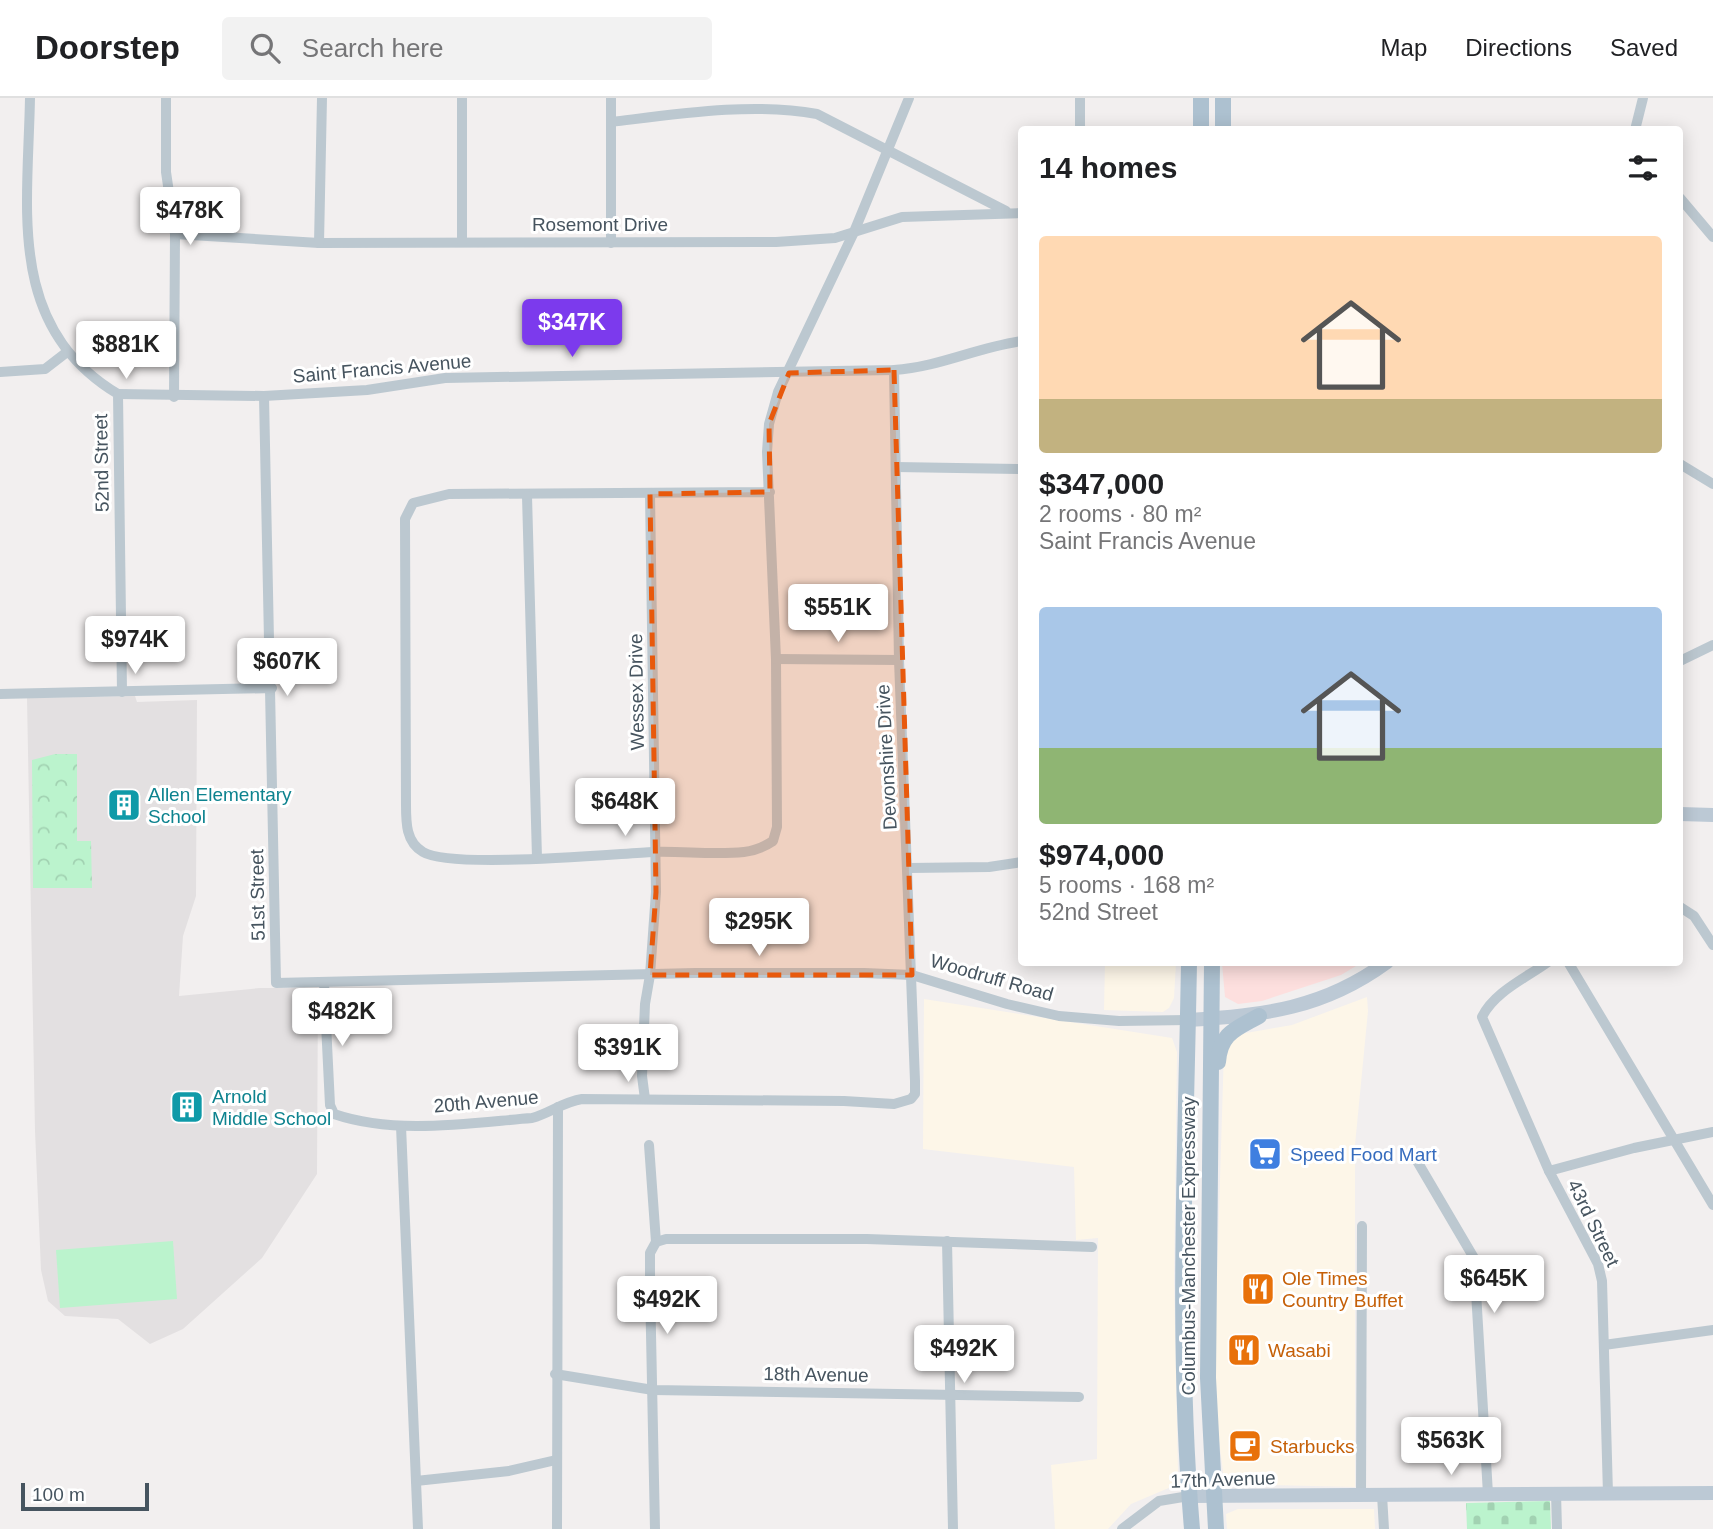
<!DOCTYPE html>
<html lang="en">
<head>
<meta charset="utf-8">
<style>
  :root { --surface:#fff; --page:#f2f2f2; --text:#202124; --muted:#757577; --line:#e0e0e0; --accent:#7c3aed }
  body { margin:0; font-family:Helvetica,sans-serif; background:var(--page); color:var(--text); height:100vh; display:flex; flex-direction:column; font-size:26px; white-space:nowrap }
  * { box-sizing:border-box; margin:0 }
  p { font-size:23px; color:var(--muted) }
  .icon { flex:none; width:38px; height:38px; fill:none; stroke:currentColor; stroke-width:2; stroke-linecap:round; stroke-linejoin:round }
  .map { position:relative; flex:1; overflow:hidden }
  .details { position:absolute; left:1018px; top:28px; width:665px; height:840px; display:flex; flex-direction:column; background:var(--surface); border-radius:7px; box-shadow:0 4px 18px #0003 }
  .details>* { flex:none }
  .scale { position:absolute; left:21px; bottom:18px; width:128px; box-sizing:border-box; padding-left:7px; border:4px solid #46545f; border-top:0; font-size:19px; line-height:24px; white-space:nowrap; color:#46545f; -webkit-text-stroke:5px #fff; paint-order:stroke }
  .price { position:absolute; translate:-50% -60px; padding:0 16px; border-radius:7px; background:#fff; color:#222; font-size:23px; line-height:46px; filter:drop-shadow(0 2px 4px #0008) }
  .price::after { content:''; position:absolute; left:50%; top:42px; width:21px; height:16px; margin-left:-10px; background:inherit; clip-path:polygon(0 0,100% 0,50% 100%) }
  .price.current { background:var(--accent); color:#fff }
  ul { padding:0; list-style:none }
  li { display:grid; align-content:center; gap:14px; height:371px; padding:0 21px }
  li span { display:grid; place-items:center; height:217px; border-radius:7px; color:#555 }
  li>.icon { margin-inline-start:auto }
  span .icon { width:126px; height:126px; fill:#fffc; stroke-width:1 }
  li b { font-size:30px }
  h2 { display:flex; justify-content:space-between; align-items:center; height:84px; padding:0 21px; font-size:30px }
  header { display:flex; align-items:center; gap:42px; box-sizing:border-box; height:98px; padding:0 35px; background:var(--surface); border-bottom:2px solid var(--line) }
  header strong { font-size:33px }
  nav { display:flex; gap:38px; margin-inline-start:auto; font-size:24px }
  .search { width:490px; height:63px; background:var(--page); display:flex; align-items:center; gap:18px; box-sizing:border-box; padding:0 24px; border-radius:7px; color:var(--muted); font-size:26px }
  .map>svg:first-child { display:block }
  .commercial { fill:#fdf6e8 }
  .education { fill:#e3e0e1 }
  .medical { fill:#fddfde }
  .forest { fill:url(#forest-crowns) }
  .cemetery { fill:url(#cemetery-stones) }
  .pitch { fill:#bbf3cd }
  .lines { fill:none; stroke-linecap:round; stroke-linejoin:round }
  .street { stroke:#bcc8d0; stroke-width:10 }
  .secondary { stroke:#bcc9d5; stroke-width:14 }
  .primary { stroke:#adc1d0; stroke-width:16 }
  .marked { fill:#e8590c; fill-opacity:0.2; stroke:#e8590c; stroke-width:5; stroke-dasharray:14 9; stroke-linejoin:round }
  .labels { text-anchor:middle; stroke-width:6; stroke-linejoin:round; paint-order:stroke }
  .street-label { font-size:19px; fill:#46545f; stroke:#fff }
  .culture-label { font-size:19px; fill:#0d838f; stroke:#fff; text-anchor:start }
  .shop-label { font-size:19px; fill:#366cbe; stroke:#fff; text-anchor:start }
  .food-label { font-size:19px; fill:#c56008; stroke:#fff; text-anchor:start }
</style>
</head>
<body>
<header>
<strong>Doorstep</strong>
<div class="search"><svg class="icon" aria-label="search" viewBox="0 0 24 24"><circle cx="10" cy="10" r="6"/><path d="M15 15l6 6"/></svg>Search here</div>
<nav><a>Map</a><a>Directions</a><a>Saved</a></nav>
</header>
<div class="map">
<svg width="1713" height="1431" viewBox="0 0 1713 1431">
  <defs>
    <pattern id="forest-crowns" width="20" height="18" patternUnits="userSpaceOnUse" patternTransform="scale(1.75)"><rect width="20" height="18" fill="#bbf3cd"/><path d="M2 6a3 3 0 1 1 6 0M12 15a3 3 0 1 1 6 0" fill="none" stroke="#a2d2b2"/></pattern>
    <pattern id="cemetery-stones" width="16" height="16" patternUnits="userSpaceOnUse" patternTransform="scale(1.75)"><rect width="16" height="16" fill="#bbf3cd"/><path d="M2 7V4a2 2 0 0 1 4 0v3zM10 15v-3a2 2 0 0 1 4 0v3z" fill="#a2d2b2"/></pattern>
  </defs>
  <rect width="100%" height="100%" fill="#f2efef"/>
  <!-- commercial -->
  <g class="commercial">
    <polygon points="1105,865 1176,865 1174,900 1169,910 1163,914 1104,912"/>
    <polygon points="1367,899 1368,913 1355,1047 1355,1389 1233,1386 1224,1382 1217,1327 1215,1246 1224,951 1234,937 1292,927"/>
    <polygon points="924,901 1172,940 1177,954 1174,1182 1178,1375 1171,1389 1131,1406 1108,1431 1055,1431 1051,1367 1097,1361 1098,1140 1076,1142 1074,1069 923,1051"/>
    <polygon points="1238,1411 1374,1411 1375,1431 1227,1431 1226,1416"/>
  </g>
  <!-- education -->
  <polygon class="education" points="135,598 137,604 197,602 196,798 183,838 179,898 260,890 318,890 317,1076 262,1160 183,1231 150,1246 118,1221 65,1218 48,1203 41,1172 35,1033 27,600"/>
  <!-- medical -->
  <polygon class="medical" points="1222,865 1222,864 1361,865 1341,877 1262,903 1238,906 1225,899"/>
  <!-- forest -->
  <polygon class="forest" points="55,656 77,656 77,743 91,743 92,790 33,790 32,662"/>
  <!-- cemetery -->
  <polygon class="cemetery" points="1550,1403 1551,1431 1467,1431 1466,1405"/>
  <!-- pitch -->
  <polygon class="pitch" points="173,1143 177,1201 60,1210 56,1152"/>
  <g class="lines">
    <!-- street -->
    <g class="street">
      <path d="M 30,0 C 28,112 6,229 118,296 L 122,594"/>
      <polyline points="166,0 166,74 175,136 174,299"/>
      <polyline points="611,0 611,145"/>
      <path d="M 612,24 C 677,16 753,4 817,16 L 1006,113"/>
      <polyline points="1080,32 1080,0"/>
      <polyline points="1635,32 1643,0"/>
      <polyline points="1680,100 1713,139"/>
      <polyline points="175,136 319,145 776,144 835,140 902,119 1022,115"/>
      <polyline points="462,144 462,0"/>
      <polyline points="319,145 322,0"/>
      <polyline points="0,274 45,271 67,254"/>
      <path d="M 118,296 L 264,298 L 367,292 L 445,280 L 894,272 C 939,269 978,249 1022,243"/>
      <polyline points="264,298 276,885 695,875 864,875 912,877 1007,906 1059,918 1119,923 1188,922"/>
      <polyline points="1680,366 1713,386"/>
      <polyline points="896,369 1022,371"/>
      <path d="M 770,394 L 449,396 L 413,405 L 405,421 L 406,707 C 406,725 406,744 423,754 C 451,771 611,756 653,754 C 683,753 714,757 744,754 C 755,753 764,749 773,743 L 777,729 L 776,561 L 767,354 L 769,326 L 778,294 L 854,134 L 909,0"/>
      <polyline points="527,398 537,760"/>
      <polyline points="776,561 899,562"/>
      <polyline points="1680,563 1713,547"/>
      <polyline points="0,596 272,590"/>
      <polyline points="909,770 989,769 1022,764"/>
      <polyline points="1680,809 1694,818 1713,847"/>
      <path d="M 1548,864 C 1526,880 1494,894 1482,919 L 1549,1073 L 1598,1166 L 1602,1183 L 1608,1396"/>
      <polyline points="1568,864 1713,1107"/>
      <path d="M 324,885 L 330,1007 L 334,1016 C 395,1037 469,1025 532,1020 C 550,1015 563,1004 582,1001 L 844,1003 L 894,1006 L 911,1001 L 915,996 L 915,983 L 899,562 L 894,272"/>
      <polyline points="645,1001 642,978 645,906 650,877 656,794 650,396"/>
      <polyline points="401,1028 418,1431"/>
      <polyline points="649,1047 656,1144 650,1155 650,1187 655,1431"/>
      <polyline points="1417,1063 1474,1160 1488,1396"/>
      <polyline points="1549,1073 1634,1050 1713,1034"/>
      <polyline points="947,1143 953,1431"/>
      <polyline points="656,1144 666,1141 867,1141 1092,1149"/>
      <polyline points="1604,1247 1713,1232"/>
      <polyline points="555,1276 653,1292 1079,1299"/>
      <polyline points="416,1383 509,1373 556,1362"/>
      <polyline points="1556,1395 1557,1431"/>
      <polyline points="1361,1397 1362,1128"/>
      <polyline points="1382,1397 1384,1431"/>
      <polyline points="557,1431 558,1009"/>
      <polyline points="1122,1431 1159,1403 1189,1398"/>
    </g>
    <!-- secondary -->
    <g class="secondary">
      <polyline points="1680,716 1713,717"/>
      <path d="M 1188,922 C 1264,917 1323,911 1387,864"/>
      <polyline points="1189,1398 1713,1395"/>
    </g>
    <!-- primary -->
    <g class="primary">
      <polyline points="1201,32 1201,0"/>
      <polyline points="1223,32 1223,0"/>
      <path d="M 1189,864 C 1186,1053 1176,1243 1192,1431"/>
      <polyline points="1212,864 1208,1280 1216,1431"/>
      <path d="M 1218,964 C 1220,935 1236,931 1259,918"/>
    </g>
  </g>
  <!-- marked area -->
  <path class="marked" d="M 894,272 L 912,877 L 650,877 L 656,794 L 650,396 L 770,394 L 769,326 L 789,275 Z"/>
  <!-- icons -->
  <defs>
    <symbol id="building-square" viewBox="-11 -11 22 22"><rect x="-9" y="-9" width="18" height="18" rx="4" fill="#0f9aa8" stroke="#fff"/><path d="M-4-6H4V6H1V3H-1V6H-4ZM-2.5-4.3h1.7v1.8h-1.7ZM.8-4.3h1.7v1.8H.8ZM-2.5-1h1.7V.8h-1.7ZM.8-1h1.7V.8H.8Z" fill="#fff"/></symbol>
    <symbol id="supermarket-square" viewBox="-11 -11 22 22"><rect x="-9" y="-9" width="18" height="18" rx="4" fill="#3f7fe0" stroke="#fff"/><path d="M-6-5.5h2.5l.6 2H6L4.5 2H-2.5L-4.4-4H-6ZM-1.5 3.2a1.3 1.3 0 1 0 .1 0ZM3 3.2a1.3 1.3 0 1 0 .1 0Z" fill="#fff"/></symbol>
    <symbol id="restaurant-square" viewBox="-11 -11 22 22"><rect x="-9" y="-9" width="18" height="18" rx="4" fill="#e8710a" stroke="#fff"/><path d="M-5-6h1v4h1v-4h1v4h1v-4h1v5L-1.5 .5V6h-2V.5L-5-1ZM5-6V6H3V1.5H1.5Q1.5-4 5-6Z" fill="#fff"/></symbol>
    <symbol id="cafe-square" viewBox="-11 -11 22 22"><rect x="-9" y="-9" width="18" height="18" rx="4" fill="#e8710a" stroke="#fff"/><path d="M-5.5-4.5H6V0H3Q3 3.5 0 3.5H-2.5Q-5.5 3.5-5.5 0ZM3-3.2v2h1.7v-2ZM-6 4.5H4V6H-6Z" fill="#fff"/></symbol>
  </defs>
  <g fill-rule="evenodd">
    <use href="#building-square" x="105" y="688" width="38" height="38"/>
    <use href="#building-square" x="168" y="990" width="38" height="38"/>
    <use href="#supermarket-square" x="1246" y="1037" width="38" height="38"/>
    <use href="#restaurant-square" x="1239" y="1172" width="38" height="38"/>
    <use href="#restaurant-square" x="1225" y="1233" width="38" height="38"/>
    <use href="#cafe-square" x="1226" y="1329" width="38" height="38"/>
  </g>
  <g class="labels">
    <!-- street labels -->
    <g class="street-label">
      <text x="600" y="133">Rosemont Drive</text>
      <text transform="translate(382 270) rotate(-5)" y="7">Saint Francis Avenue</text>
      <text transform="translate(101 365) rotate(-91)" y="7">52nd Street</text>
      <text transform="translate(636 594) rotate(-91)" y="7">Wessex Drive</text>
      <text transform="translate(886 659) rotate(-93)" y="7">Devonshire Drive</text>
      <text transform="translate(257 797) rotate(-91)" y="7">51st Street</text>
      <text transform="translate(992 879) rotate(16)" y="7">Woodruff Road</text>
      <text transform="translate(486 1003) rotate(-5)" y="7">20th Avenue</text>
      <text transform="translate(1594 1125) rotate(64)" y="7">43rd Street</text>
      <text transform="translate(1188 1148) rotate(-90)" y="7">Columbus-Manchester Expressway</text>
      <text transform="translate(816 1276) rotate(1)" y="7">18th Avenue</text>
      <text transform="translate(1223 1381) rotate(-2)" y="7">17th Avenue</text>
    </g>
    <!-- culture labels -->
    <g class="culture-label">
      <text x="148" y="703">Allen Elementary<tspan x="148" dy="22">School</tspan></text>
      <text x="212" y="1005">Arnold<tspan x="212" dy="22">Middle School</tspan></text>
    </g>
    <!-- shop labels -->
    <g class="shop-label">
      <text x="1290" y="1063">Speed Food Mart</text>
    </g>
    <!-- food labels -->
    <g class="food-label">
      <text x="1282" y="1187">Ole Times<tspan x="1282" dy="22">Country Buffet</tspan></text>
      <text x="1268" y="1259">Wasabi</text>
      <text x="1270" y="1355">Starbucks</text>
    </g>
  </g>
</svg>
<div class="scale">100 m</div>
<b class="price" style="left:190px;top:149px">$478K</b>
<b class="price current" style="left:572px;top:261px">$347K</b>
<b class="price" style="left:126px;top:283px">$881K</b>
<b class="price" style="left:838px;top:546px">$551K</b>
<b class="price" style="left:135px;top:578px">$974K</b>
<b class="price" style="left:287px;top:600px">$607K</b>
<b class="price" style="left:625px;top:740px">$648K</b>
<b class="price" style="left:759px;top:860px">$295K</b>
<b class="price" style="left:342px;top:950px">$482K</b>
<b class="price" style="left:628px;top:986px">$391K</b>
<b class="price" style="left:1494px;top:1217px">$645K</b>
<b class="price" style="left:667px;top:1238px">$492K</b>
<b class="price" style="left:964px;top:1287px">$492K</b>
<b class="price" style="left:1451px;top:1379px">$563K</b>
<section class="details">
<h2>14 homes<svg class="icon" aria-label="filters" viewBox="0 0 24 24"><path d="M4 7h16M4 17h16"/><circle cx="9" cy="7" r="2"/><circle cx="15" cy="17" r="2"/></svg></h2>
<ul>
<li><span style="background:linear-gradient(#ffd9b3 75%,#c2b280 0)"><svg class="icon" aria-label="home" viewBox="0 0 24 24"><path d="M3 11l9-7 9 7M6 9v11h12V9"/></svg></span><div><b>$347,000</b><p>2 rooms · 80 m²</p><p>Saint Francis Avenue</p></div></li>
<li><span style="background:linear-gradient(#a9c7e8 65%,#8fb573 0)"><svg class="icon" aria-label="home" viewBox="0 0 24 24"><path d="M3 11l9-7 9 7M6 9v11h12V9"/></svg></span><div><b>$974,000</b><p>5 rooms · 168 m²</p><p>52nd Street</p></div></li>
</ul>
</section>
</div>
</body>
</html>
